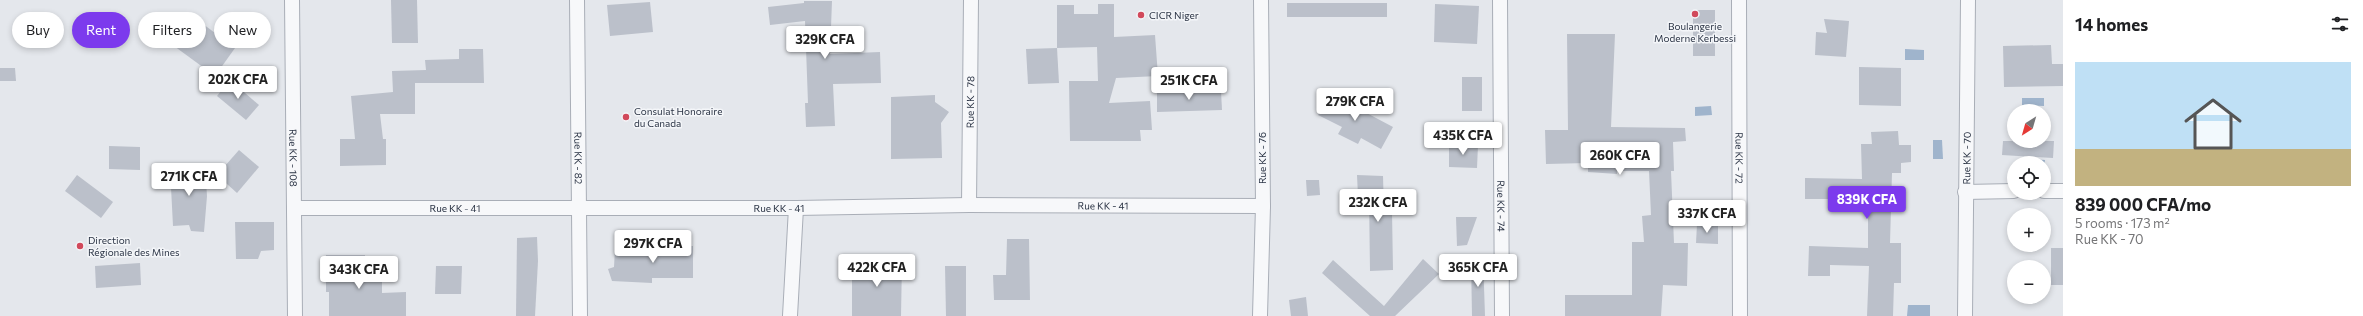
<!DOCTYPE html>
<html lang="en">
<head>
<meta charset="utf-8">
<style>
  :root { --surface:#fff; --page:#f6f6f6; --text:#202124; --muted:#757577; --accent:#7c3aed }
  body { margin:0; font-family:Commissioner,sans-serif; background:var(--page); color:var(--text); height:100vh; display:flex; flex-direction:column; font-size:15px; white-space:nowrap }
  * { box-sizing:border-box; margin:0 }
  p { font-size:13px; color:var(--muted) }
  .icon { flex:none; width:22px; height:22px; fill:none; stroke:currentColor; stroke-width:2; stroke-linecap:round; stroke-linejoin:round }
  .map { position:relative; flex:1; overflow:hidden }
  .panel { display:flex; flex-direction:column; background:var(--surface); width:300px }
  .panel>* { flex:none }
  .banner { position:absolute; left:12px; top:12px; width:380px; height:36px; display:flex; gap:8px }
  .needle { width:26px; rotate:217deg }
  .buttons { position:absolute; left:2007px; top:104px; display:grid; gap:8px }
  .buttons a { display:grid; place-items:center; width:44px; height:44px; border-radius:50%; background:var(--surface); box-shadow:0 2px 6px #0003; font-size:20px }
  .price { position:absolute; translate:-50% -34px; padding:0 9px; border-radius:4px; background:#fff; color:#222; font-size:13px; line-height:26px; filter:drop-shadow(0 1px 2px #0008) }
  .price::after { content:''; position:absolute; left:50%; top:24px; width:12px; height:9px; margin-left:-6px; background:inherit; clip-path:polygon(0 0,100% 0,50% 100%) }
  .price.on { background:var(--accent); color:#fff }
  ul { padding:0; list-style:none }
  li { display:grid; align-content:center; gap:8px; height:212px; padding:0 12px }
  li span { display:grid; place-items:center; height:124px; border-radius:0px; color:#555 }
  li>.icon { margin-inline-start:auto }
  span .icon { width:72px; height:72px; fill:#fffc; stroke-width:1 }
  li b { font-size:17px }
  h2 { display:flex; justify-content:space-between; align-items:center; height:48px; padding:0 12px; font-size:17px }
  .pill { padding:0 14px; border-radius:18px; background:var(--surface); box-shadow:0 2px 6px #0003; font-size:14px; line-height:36px }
  .pill.on { background:var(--accent); color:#fff }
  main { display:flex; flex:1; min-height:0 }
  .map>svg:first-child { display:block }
  .water { fill:#9fb4cc }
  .building { fill:#bbc0ca }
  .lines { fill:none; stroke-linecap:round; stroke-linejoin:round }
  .street-casing { stroke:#a9aeb7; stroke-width:16 }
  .street { stroke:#f7f8fa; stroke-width:14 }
  .poi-dot { fill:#d1495b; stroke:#f4f6f9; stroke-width:1.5 }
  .labels { text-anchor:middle; stroke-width:3; stroke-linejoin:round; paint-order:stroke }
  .poi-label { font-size:10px; fill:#2b3445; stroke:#f4f6f9; text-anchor:start }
  .street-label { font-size:10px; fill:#2b3445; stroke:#f4f6f9 }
</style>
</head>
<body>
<main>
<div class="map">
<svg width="2063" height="316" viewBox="0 0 2063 316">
  <rect width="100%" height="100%" fill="#e4e7ec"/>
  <!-- water -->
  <g class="water">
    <polygon points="1905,49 1924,50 1924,60 1905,60"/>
    <polygon points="2022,98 2044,98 2044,106 2022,105"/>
    <polygon points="1711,106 1712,115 1695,116 1695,107"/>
    <polygon points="1933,140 1942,140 1943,159 1933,159"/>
    <polygon points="2025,159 2045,160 2044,166 2044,163 2025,163"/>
    <polygon points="1908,305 1930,305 1930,316 1907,316"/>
  </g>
  <!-- building -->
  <g class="building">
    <polygon points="391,0 417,0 418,43 392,43"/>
    <polygon points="804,1 832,1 830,54 880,52 881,83 833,84 835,126 806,127 805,103 808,103 805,21 770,25 768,7 804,3"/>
    <polygon points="650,2 653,32 610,36 607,5"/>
    <rect x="1287" y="3" width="100" height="14"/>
    <polygon points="1098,4 1114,4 1114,37 1155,35 1158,76 1116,78 1109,103 1150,101 1152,130 1140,130 1141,141 1070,141 1069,81 1098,81 1097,47 1057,48 1057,5 1074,5 1074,14 1098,14"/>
    <polygon points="1435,4 1479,6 1477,44 1434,42"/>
    <rect x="1693" y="10" width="22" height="46"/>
    <polygon points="195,18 235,48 215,76 174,46"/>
    <polygon points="1824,19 1849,21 1846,57 1815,55 1816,32 1827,33"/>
    <polygon points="1567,34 1615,34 1611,127 1685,128 1686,141 1673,142 1674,171 1671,171 1674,243 1688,243 1687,286 1663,285 1661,316 1565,316 1565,295 1632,295 1632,242 1644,242 1642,216 1651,215 1649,171 1617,171 1617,174 1588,172 1588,163 1546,164 1545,130 1568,130"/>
    <polygon points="2051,45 2052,64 2063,64 2063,86 2004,87 2003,46"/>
    <polygon points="1057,48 1059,83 1028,84 1026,49"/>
    <polygon points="459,49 483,49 484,83 415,83 415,114 380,114 383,139 386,139 386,165 340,166 340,139 355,139 351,96 393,92 392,71 426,70 425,60 459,59"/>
    <polygon points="1859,67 1901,68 1901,106 1859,105"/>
    <polygon points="0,68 15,68 16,81 0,81"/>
    <rect x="1462" y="77" width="20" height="34"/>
    <polygon points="230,80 259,105 246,120 217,96"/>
    <polygon points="1221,91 1222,110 1157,112 1157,92"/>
    <polygon points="1329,93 1393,127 1381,149 1361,138 1358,144 1338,134 1342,127 1318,115"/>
    <polygon points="935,95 935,102 949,112 941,123 942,158 891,159 891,97"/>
    <polygon points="1898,131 1899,145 1911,145 1911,162 1901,163 1901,173 1892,173 1890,243 1901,243 1901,283 1894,283 1893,316 1867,316 1869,266 1830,265 1830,276 1808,276 1809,246 1868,248 1868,199 1805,199 1805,178 1862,179 1861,144 1872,144 1871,132"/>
    <polygon points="2003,141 2054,141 2053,158 2002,155"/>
    <polygon points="1449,145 1478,145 1477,168 1449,167"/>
    <polygon points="109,146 140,147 140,170 109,169"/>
    <polygon points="239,150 259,167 237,193 217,175"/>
    <polygon points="205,166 207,196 204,232 191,231 189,225 173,226 170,168"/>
    <polygon points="77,175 113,202 101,218 65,191"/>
    <polygon points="1357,175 1383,176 1384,211 1392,211 1393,270 1370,271 1369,195 1358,196"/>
    <polygon points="1306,180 1319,180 1320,195 1307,196"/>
    <polygon points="1456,217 1477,217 1467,245 1457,246"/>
    <polygon points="235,222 274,222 274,250 261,251 258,259 236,259"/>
    <polygon points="1697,224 1718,225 1718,244 1696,243"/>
    <polygon points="537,237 538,261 535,316 516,316 517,238"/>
    <polygon points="1007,239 1029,239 1030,300 994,300 993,275 1006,275"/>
    <polygon points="639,246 668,248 668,246 693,246 693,278 652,278 652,283 612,281 608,269 614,267 615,249 638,251"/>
    <rect x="2051" y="248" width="12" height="37"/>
    <polygon points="326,255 365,255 365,279 382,280 382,293 406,292 406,316 329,316 329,292 326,292"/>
    <polygon points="1483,257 1485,316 1472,316 1471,260"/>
    <polygon points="1423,259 1439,274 1395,316 1370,316 1322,273 1333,260 1384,306"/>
    <polygon points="852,260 902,261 901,316 852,316"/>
    <polygon points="140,263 141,285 96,288 95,266"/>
    <polygon points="436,266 462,266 461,294 435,294"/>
    <polygon points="945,266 966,266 966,316 946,316"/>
    <polygon points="1306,297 1308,316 1291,316 1289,300"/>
  </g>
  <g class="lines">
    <defs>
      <g id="street">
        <path id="s1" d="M 292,0 L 295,316"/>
        <path id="s2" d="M 577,0 L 580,316"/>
        <path id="s3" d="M 1500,0 L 1502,316"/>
        <path id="s4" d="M 1739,0 L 1740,316"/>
        <polyline points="2044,191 2063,191"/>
        <polyline points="1965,192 2014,191"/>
        <path id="s5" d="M 969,205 L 971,0"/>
        <path id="s6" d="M 294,208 L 796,208 L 969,205 L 1263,206"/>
        <polyline points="790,316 796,208"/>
        <polyline points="1260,316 1263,206 1261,0"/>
        <path id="s7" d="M 1965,316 L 1968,0"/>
      </g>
    </defs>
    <!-- street casing -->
    <use href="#street" class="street-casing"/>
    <!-- street -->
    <use href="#street" class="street"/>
  </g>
  <!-- markers -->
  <g class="poi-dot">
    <circle cx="1695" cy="14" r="4"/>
    <circle cx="1141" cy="15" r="4"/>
    <circle cx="626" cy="117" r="4"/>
    <circle cx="80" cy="246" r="4"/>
  </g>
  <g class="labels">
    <!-- poi labels -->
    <g class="poi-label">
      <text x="1149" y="19">CICR Niger</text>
      <text x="1695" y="30" text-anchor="middle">Boulangerie<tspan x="1695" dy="12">Moderne Kerbessi</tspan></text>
      <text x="634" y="115">Consulat Honoraire<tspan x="634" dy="12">du Canada</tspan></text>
      <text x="88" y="244">Direction<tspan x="88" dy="12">Régionale des Mines</tspan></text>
    </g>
    <!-- street labels -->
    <g class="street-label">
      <text dy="4" stroke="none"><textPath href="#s5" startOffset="103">Rue KK - 78</textPath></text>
      <text dy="4" stroke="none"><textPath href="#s1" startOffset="158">Rue KK - 108</textPath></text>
      <text dy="4" stroke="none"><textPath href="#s2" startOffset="158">Rue KK - 82</textPath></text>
      <text transform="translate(1262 158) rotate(-90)" y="4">Rue KK - 76</text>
      <text dy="4" stroke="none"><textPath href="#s4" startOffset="158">Rue KK - 72</textPath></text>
      <text dy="4" stroke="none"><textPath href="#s7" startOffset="158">Rue KK - 70</textPath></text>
      <text dy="4" stroke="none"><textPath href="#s6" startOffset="809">Rue KK - 41</textPath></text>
      <text dy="4" stroke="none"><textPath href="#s3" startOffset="206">Rue KK - 74</textPath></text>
      <text dy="4" stroke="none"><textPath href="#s6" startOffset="161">Rue KK - 41</textPath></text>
      <text dy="4" stroke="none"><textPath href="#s6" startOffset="485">Rue KK - 41</textPath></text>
    </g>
  </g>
</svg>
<div class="buttons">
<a><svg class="needle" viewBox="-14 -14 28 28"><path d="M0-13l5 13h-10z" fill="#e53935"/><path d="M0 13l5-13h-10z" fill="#757577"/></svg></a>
<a><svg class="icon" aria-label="locate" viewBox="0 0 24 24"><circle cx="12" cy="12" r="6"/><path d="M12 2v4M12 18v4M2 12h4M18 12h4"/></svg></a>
<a>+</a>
<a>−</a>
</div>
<b class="price" style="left:825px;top:60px">329K CFA</b>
<b class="price" style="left:238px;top:100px">202K CFA</b>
<b class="price" style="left:1189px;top:101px">251K CFA</b>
<b class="price" style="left:1355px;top:122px">279K CFA</b>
<b class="price" style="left:1463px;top:156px">435K CFA</b>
<b class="price" style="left:1620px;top:176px">260K CFA</b>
<b class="price" style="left:189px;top:197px">271K CFA</b>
<b class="price on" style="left:1867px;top:220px">839K CFA</b>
<b class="price" style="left:1378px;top:223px">232K CFA</b>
<b class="price" style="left:1707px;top:234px">337K CFA</b>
<b class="price" style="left:653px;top:264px">297K CFA</b>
<b class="price" style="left:877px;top:288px">422K CFA</b>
<b class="price" style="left:1478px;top:288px">365K CFA</b>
<b class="price" style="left:359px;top:290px">343K CFA</b>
<div class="banner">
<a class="pill">Buy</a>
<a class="pill on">Rent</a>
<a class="pill">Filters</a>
<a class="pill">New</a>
</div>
</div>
<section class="panel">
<h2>14 homes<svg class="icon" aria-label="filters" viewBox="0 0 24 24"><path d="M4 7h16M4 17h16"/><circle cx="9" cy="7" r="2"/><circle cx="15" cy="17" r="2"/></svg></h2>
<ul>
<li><span style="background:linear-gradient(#bfe0f5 70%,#c2b280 0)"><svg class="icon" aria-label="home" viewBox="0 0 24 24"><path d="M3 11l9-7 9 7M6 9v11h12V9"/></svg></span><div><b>839 000 CFA/mo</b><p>5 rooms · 173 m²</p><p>Rue KK - 70</p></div></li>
</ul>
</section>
</main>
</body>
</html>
